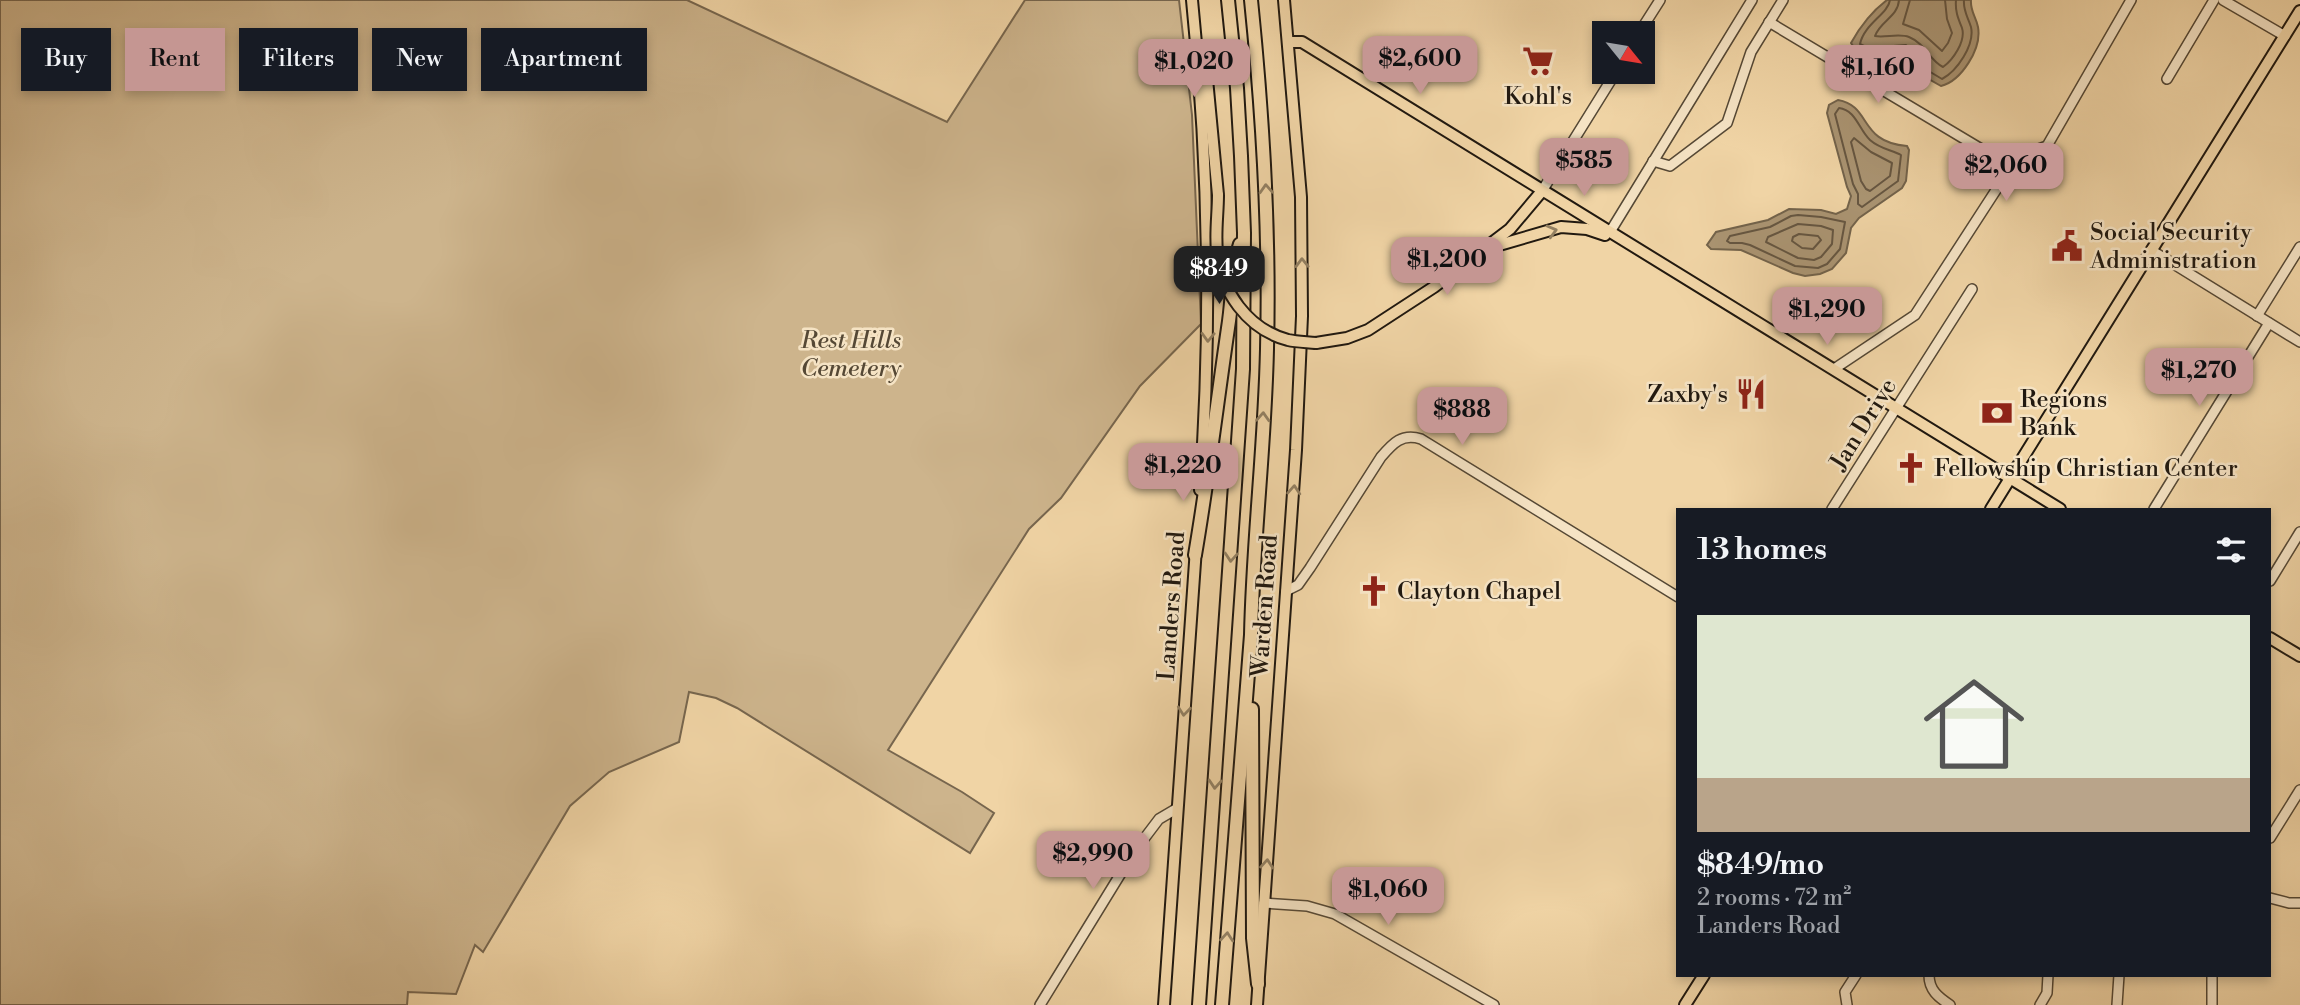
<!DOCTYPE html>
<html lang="en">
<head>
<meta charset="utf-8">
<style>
  :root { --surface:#171b24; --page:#20242c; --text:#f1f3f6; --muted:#9ea1a6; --accent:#c59692 }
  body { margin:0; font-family:"Libre Bodoni",serif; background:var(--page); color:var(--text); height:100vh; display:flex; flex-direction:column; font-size:26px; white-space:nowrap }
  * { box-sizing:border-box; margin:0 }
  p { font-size:23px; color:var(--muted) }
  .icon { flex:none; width:38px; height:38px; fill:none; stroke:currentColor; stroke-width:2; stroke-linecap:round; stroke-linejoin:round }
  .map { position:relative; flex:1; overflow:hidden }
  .drawer { position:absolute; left:1676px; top:508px; width:595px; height:469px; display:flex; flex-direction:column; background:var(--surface); border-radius:0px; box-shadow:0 4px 10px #0003 }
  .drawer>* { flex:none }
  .banner { position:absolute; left:21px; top:28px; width:665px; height:63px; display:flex; gap:14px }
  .needle { width:46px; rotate:120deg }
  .tools { position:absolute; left:1592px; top:21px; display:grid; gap:14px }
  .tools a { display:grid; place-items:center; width:63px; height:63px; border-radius:0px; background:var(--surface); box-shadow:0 4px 10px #0003; font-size:35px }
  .price { position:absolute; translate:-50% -60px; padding:0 16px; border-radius:14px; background:var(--accent); color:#111; font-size:23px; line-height:46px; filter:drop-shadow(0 2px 4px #0008) }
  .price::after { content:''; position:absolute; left:50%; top:42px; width:21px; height:16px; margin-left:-10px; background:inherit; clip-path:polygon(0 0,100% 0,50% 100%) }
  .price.on { background:#222; color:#fff }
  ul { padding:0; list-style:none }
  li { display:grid; align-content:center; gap:14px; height:371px; padding:0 21px }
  li span { display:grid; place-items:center; height:217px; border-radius:0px; color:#555 }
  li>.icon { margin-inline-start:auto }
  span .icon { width:126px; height:126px; fill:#fffc; stroke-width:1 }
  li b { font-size:30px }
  h2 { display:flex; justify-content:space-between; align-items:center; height:84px; padding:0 21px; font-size:30px }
  .pill { padding:0 24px; border-radius:0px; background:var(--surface); box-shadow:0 4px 10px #0003; font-size:24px; line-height:63px }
  .pill.on { background:var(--accent); color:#111 }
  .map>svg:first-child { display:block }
  .green { fill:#cdb48c; stroke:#77664e; stroke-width:2 }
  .water { fill:#aa9472; stroke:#73634b; stroke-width:2 }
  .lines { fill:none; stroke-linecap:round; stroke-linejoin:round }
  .shore { stroke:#665641; stroke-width:2 }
  .minor-casing { stroke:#554835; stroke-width:12 }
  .major-casing { stroke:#211910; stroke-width:14 }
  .highway-casing { stroke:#211910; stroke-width:16 }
  .minor { stroke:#f5e3c4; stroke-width:9 }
  .major { stroke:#f0d4a5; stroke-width:10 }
  .highway { stroke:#f0d4a5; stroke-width:12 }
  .major-bridge-casing { stroke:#211910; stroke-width:14; stroke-linecap:butt }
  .major-bridge { stroke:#f0d4a5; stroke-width:10 }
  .oneway { stroke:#938062 }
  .labels { text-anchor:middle; stroke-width:5; stroke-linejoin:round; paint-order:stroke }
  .poi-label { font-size:24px; fill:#211910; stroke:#f5e3c4; text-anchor:start }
  .park-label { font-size:24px; font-style:italic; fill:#554835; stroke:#f5e3c4 }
  .street-label { font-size:24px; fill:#211910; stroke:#f5e3c4 }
</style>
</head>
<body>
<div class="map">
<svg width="2300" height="1005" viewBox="0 0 2300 1005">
  <rect width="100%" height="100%" fill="#f0d4a5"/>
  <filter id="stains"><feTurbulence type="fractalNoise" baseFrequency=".00286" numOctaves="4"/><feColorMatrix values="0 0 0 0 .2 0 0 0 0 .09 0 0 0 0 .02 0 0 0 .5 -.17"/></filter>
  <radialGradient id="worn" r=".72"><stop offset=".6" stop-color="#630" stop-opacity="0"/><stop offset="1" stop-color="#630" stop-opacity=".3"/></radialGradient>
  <!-- green -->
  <polygon class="green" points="0,0 687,0 947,122 1025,0 1179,0 1192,115 1201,324 1140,386 1061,498 1029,529 888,750 962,792 994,813 970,853 737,708 716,698 689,692 679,742 609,772 570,806 483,952 475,945 456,994 408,992 407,1005 0,1005"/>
  <!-- water -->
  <g class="water">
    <path d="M 1887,0 L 1971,0 C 1970,11 1976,17 1978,27 C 1982,49 1961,81 1941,86 L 1920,74 L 1916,61 L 1903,51 C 1886,52 1861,62 1851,43 C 1861,25 1871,12 1887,0 Z"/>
    <path d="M 1838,100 C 1872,106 1858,142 1907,146 L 1909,150 L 1906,181 L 1902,188 L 1859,218 L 1851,228 L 1846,253 L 1832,269 L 1820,274 L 1805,276 L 1793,273 L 1741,250 L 1711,249 L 1707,245 L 1716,232 L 1768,220 L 1789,209 L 1821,210 L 1836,214 L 1847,209 L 1851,196 L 1847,187 L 1827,113 L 1829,105 Z"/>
  </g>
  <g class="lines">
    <!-- shore -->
    <g class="shore">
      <path d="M 1890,0 C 1888,14 1864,24 1860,44 L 1868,48 L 1906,45 L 1921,57 L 1927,70 L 1942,79 C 1957,71 1975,45 1971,27 C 1968,17 1963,11 1964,0"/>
      <path d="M 1899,0 C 1898,17 1880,21 1875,36 C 1885,38 1899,33 1909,37 C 1926,44 1929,60 1943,67 C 1953,60 1966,41 1962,28 C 1958,18 1955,11 1956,0"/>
      <polyline points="1910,0 1903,24 1919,30 1942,51 1948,43 1952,33 1947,19 1945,0"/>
      <path d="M 1839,108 C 1856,110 1859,130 1870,140 C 1880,149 1892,150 1901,155 L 1898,181 L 1862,207 L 1858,204 L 1858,194 L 1853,184 L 1835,114 Z"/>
      <polygon points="1854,138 1871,152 1892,163 1890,176 1870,191 1866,189 1861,181 1851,142"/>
      <polygon points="1798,215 1821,217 1845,222 1840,249 1827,264 1818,268 1795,266 1750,245 1742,243 1730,243 1727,241 1730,236 1770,227 1791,216"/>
      <polygon points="1798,224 1821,226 1833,230 1832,244 1821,257 1814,260 1798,258 1766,242 1768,237"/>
      <polygon points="1799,234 1818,236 1821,240 1813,249 1802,248 1792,241 1793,237"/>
    </g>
    <defs>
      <g id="minor">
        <polyline points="2223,0 2285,36"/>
        <polyline points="1769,22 2003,162"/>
        <polyline points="1639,33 1660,0"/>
        <polyline points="2167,79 2214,0"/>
        <polyline points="1653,161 1670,166 1727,123 1751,52 1783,0"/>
        <polyline points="1542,191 1616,72"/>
        <polyline points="1610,232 1752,0"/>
        <polyline points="2151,250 2300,342"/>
        <polyline points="2257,316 2300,247"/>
        <polyline points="1834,369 1915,315 1998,187 2003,162 2047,146 2131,0"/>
        <polyline points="1832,509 1972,289"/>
        <polyline points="2154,509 2269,323"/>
        <polyline points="2270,581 2300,532"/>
        <path d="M 1286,591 L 1298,585 L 1310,568 L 1381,457 C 1393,443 1402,433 1421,439 L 1678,597"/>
        <polyline points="2270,838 2300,790"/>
        <polyline points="2270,898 2289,903 2300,903"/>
        <polyline points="1264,903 1307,906 1335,914 1494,1005"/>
        <path d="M 1929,975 C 1929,990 1938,997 1950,1005"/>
        <polyline points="1040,1005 1134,852 1159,819 1176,809"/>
        <polyline points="1847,1005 1845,992 1856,975"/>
        <polyline points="2040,1005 2047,993 2048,975"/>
        <polyline points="2117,1005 2119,975"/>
        <polyline points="2212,1005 2212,975"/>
      </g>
      <g id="major">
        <path d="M 1192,0 C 1209,164 1212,326 1200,490"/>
        <polyline points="1288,42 1302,42 2060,509"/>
        <polyline points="1205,58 1218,195"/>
        <polyline points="1489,248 1561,227 1587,229 1605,235"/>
        <polyline points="1316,343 1347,338 1368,330 1434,287 1510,229 1542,191"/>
        <polyline points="1991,509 2300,11"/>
        <polyline points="2270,638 2300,656"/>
        <polyline points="1164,1005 1196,548"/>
        <polyline points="1257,1005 1296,450 1302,316 1301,197 1284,0"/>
        <polyline points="1685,1005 1704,975"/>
      </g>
      <g id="highway">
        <path d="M 1195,555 C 1208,479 1217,403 1228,328 C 1233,298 1231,272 1240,244"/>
        <polyline points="1252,709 1253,938 1258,984"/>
        <polyline points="1199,1005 1243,369 1244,233 1241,156 1237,88 1228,0"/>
        <path d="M 1222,1005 L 1251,635 C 1253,540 1265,445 1267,349 C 1270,232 1263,117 1251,0"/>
      </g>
    </defs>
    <!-- minor casing -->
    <use href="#minor" class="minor-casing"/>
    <!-- major casing -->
    <use href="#major" class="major-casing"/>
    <!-- highway casing -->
    <use href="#highway" class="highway-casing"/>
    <!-- minor -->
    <use href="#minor" class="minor"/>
    <!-- major -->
    <use href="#major" class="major"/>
    <!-- highway -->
    <use href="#highway" class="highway"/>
    <defs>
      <path id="major-bridge" d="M 1218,195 C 1218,213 1215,233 1217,251 C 1221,291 1247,329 1288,340 C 1297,342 1307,342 1316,343"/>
    </defs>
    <!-- major-bridge casing -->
    <use href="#major-bridge" class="major-bridge-casing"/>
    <!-- major-bridge -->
    <use href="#major-bridge" class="major-bridge"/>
  </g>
  <!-- one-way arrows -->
  <defs><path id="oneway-chevron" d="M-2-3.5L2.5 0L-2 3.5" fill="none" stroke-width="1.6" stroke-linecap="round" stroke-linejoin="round" transform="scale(1.75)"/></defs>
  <g class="oneway">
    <use href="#oneway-chevron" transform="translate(1266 189) rotate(-93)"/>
    <use href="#oneway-chevron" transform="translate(1552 231) rotate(-15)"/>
    <use href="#oneway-chevron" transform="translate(1302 263) rotate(-91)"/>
    <use href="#oneway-chevron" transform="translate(1208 337) rotate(92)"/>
    <use href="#oneway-chevron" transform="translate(1263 417) rotate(-87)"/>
    <use href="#oneway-chevron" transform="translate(1294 490) rotate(-86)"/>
    <use href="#oneway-chevron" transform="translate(1231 557) rotate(94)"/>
    <use href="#oneway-chevron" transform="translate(1184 711) rotate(96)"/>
    <use href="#oneway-chevron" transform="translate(1215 784) rotate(94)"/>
    <use href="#oneway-chevron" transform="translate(1267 864) rotate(-86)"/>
    <use href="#oneway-chevron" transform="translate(1227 937) rotate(-85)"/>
  </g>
  <!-- icons -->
  <defs>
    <symbol id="supermarket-bare" viewBox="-9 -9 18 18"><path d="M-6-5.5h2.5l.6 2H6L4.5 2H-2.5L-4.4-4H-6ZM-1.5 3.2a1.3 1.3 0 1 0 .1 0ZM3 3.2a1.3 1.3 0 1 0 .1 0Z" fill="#8f2418" stroke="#f5e3c4" stroke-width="2.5" paint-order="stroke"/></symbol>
    <symbol id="civic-bare" viewBox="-9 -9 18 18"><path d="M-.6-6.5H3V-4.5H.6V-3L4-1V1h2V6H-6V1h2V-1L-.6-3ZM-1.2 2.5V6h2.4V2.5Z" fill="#8f2418" stroke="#f5e3c4" stroke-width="2.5" paint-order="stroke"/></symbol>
    <symbol id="restaurant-bare" viewBox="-9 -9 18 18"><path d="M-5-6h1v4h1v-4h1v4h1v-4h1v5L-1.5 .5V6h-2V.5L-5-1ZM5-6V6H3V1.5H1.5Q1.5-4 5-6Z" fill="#8f2418" stroke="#f5e3c4" stroke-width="2.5" paint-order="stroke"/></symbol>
    <symbol id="bank-bare" viewBox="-9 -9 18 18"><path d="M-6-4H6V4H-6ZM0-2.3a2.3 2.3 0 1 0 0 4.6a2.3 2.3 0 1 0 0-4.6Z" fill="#8f2418" stroke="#f5e3c4" stroke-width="2.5" paint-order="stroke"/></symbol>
    <symbol id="church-bare" viewBox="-9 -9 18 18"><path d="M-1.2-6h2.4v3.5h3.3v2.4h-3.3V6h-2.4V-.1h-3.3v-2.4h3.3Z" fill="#8f2418" stroke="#f5e3c4" stroke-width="2.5" paint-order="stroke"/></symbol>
  </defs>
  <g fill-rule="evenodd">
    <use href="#supermarket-bare" x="1516" y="39" width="44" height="44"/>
    <use href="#civic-bare" x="2045" y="224" width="44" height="44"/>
    <use href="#restaurant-bare" x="1729" y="372" width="44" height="44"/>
    <use href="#bank-bare" x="1975" y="391" width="44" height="44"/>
    <use href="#church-bare" x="1889" y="446" width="44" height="44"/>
    <use href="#church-bare" x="1352" y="569" width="44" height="44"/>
  </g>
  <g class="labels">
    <!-- poi labels -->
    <g class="poi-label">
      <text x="1538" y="104" text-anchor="middle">Kohl's</text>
      <text x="2090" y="240">Social Security<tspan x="2090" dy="28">Administration</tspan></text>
      <text x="1728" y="402" text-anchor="end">Zaxby's</text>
      <text x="2020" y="407">Regions<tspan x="2020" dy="28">Bank</tspan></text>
      <text x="1934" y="476">Fellowship Christian Center</text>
      <text x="1397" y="599">Clayton Chapel</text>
    </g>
    <!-- park labels -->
    <g class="park-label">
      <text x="851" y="348">Rest Hills<tspan x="851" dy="28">Cemetery</tspan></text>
    </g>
    <!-- street labels -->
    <g class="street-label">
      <text transform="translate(1863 424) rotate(-58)" y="8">Jan Drive</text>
      <text transform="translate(1171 606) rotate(-86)" y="8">Landers Road</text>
      <text transform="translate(1264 606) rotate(-86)" y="8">Warden Road</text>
    </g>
  </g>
  <rect width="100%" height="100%" filter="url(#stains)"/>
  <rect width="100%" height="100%" fill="url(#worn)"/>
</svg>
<div class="tools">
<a><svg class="needle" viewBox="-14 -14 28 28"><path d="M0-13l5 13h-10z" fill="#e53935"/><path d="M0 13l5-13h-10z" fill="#9ea1a6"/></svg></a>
</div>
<b class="price" style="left:1420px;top:96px">$2,600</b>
<b class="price" style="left:1194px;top:99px">$1,020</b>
<b class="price" style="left:1878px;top:105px">$1,160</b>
<b class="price" style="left:1584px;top:198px">$585</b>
<b class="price" style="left:2006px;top:203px">$2,060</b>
<b class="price" style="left:1447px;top:297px">$1,200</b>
<b class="price on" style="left:1219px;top:306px">$849</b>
<b class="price" style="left:1827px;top:347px">$1,290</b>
<b class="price" style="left:2199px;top:408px">$1,270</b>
<b class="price" style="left:1462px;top:447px">$888</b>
<b class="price" style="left:1183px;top:503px">$1,220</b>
<b class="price" style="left:1093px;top:891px">$2,990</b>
<b class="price" style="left:1388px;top:927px">$1,060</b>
<div class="banner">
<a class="pill">Buy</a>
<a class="pill on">Rent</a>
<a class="pill">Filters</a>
<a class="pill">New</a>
<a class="pill">Apartment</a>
</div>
<section class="drawer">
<h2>13 homes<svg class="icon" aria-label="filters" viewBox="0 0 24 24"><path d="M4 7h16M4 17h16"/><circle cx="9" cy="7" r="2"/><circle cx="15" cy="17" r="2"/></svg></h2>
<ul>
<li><span style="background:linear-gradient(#dfe7d0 75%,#b9a48a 0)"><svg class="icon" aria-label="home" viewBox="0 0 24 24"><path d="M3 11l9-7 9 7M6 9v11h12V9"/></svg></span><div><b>$849/mo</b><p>2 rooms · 72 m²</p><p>Landers Road</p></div></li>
</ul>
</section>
</div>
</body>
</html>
